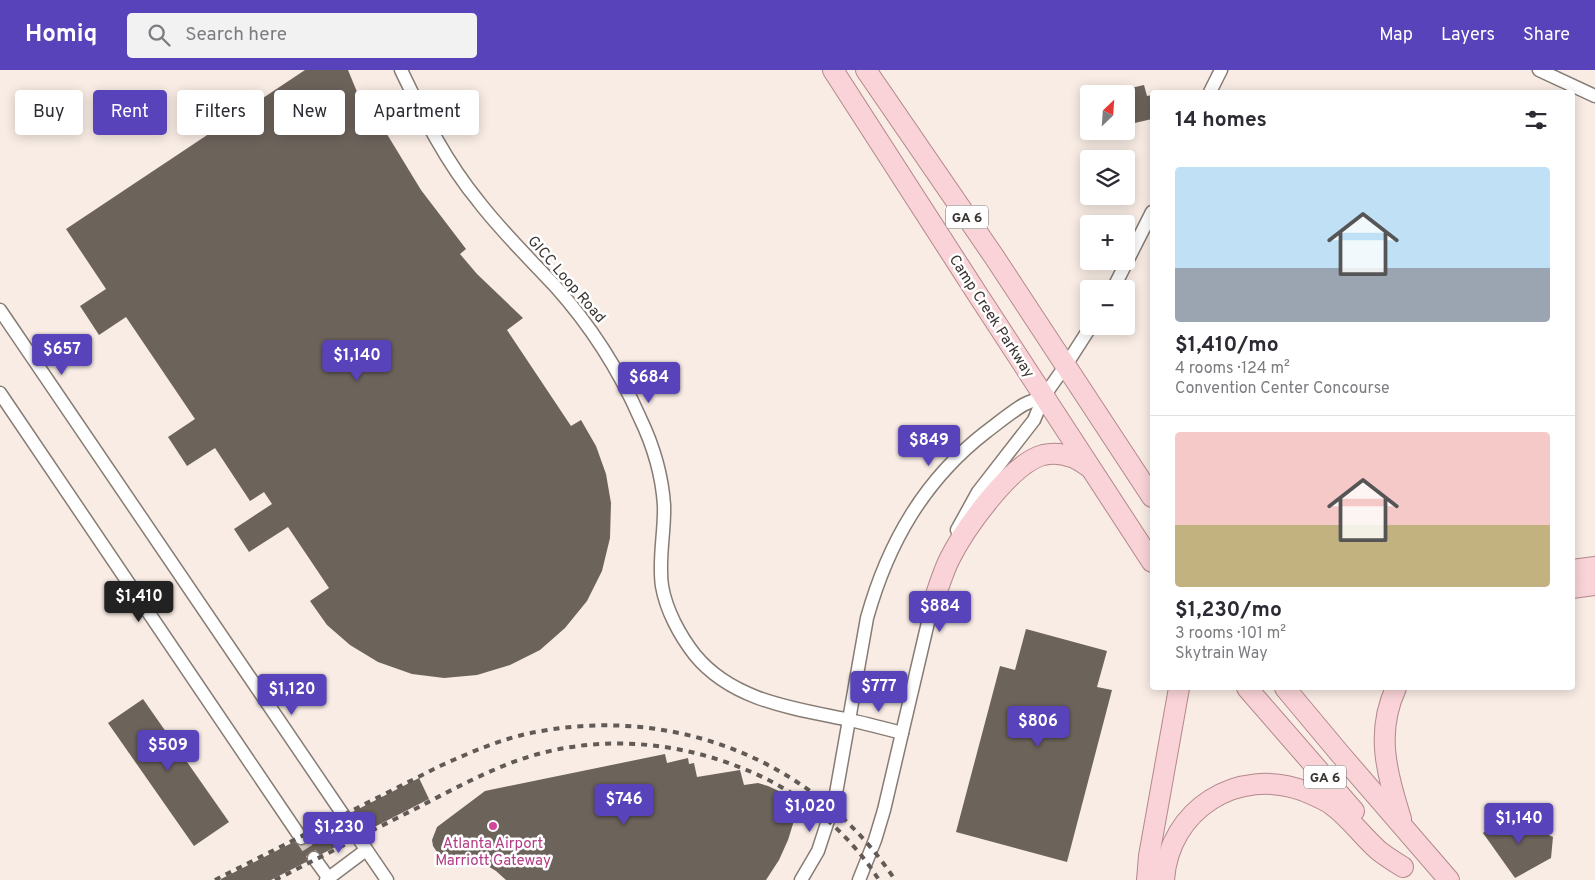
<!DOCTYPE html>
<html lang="en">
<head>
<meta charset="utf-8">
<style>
  :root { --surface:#fff; --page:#f2f2f3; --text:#2b2b33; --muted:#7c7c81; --line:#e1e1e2; --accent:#5843bb }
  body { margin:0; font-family:Overpass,sans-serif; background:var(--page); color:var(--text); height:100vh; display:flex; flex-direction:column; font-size:19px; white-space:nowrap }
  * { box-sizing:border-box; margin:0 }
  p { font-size:16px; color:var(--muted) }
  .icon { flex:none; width:28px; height:28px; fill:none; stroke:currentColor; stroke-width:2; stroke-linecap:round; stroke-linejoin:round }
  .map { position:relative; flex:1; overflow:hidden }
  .drawer { position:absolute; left:1150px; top:20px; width:425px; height:600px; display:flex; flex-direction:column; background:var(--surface); border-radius:5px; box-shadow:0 2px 12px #0003 }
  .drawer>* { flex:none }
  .banner { position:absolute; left:15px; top:20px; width:475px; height:45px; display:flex; gap:10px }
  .needle { width:32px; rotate:25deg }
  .tools { position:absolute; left:1080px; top:15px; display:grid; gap:10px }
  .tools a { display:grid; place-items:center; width:55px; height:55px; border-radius:5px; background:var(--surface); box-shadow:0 2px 12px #0003; font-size:25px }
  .price { position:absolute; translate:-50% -42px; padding:0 11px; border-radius:5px; background:var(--accent); color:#fff; font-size:16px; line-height:32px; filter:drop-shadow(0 1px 2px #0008) }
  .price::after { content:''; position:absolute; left:50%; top:30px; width:15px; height:11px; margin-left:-8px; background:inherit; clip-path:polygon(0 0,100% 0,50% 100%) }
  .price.selected { background:#222; color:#fff }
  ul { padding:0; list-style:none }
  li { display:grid; align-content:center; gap:10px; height:265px; padding:0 25px }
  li+li { border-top:1px solid var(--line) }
  li span { display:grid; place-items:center; height:155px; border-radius:5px; color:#555 }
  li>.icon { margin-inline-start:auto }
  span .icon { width:90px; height:90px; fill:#fffc; stroke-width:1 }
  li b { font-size:21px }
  h2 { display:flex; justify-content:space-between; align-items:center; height:60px; padding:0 25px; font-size:21px }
  .pill { padding:0 18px; border-radius:5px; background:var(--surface); box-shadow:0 2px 12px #0003; font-size:18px; line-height:45px }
  .pill.selected { background:var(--accent); color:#fff }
  header { display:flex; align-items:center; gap:30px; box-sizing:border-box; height:70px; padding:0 25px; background:var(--accent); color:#fff }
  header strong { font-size:24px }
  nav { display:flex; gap:28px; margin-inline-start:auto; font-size:18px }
  .search { width:350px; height:45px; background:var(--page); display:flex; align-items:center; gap:12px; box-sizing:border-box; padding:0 18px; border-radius:5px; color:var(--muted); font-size:19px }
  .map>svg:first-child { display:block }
  .building { fill:#6c635b }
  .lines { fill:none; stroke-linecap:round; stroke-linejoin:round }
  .minor-tunnel { stroke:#d2c7c0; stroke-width:12; stroke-dasharray:12 6; stroke-linecap:butt }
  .minor-casing { stroke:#867c74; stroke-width:15 }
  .primary-casing { stroke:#b3888c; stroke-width:22 }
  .minor { stroke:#fff; stroke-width:12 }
  .primary { stroke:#f9d3d7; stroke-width:20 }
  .rail { stroke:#615a56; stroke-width:4; stroke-dasharray:6 6; stroke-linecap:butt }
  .hotel-dot { fill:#d1479c; stroke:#fff; stroke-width:2 }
  .labels { text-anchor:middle; stroke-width:5; stroke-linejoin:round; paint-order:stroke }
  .shield { fill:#fff; stroke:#74716f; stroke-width:1 }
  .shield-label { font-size:14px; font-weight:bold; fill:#393431 }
  .street-label { font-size:15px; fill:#393431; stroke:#fff }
  .hotel-label { font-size:15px; fill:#b23c85; stroke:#fff }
</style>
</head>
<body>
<header>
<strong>Homiq</strong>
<div class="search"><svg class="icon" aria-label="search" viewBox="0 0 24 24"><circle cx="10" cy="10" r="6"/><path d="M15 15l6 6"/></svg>Search here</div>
<nav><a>Map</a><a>Layers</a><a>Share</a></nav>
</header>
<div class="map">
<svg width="1595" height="810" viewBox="0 0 1595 810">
  <rect width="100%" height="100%" fill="#f8ece4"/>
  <!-- building -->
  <g class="building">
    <polygon points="305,0 348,0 362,34 375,61 382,56 421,120 466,179 460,184 477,204 523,248 507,260 571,356 581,350 596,376 606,404 611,433 610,468 602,501 587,531 565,558 540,580 510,595 477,605 444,608 412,604 378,592 350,575 327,555 310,531 329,518 288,457 249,482 234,459 272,434 264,422 250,431 215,378 187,396 168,367 195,349 126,247 99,265 80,236 106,219 66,159"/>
    <polygon points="1144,15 1147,26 1152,25 1152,36 1150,37 1152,49 1126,55 1126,24 1119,24 1118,21"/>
    <polygon points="1026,559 1107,581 1097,617 1112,620 1067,792 956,762 1000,596 1015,600"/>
    <polygon points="143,629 229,752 194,776 108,653"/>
    <polygon points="665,684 667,693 688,688 689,694 694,693 697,707 740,700 744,715 758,713 768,716 781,722 788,731 793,743 793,754 788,770 779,790 766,810 506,810 496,801 483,793 467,788 451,788 444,786 437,782 433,776 432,770 437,757 485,721"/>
    <polygon points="419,708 429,729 271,810 221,810 221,809"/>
    <polygon points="1506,744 1553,767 1551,788 1515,808 1483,763"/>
  </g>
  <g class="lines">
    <!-- minor-tunnel -->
    <g class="minor-tunnel">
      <polyline points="344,746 357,766"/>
      <polyline points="301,768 314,788"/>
    </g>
    <defs>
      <g id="minor">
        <path d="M 401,0 C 423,46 446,92 479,132 C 502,162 529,188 555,216 C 590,255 619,300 640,348 C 653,375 662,405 664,435 C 665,462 658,489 662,516 C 666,540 680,566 695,585 C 732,630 791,638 845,649 C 864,653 883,658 902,663"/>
        <polyline points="1539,0 1595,26"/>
        <polyline points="1210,22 1221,0"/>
        <polyline points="1113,219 1152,142"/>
        <polyline points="0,240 344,746"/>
        <polyline points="0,323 301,768"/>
        <polyline points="957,460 978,422 1034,350 1044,326 1066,295 1091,256"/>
        <polyline points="357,766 387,810"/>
        <polyline points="314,788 330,810"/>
        <polyline points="326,810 366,780"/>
        <path d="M 801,810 L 818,781 L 835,729 L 867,548 C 888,473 924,410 986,362 C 998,353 1010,343 1023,335 C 1029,332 1037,329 1044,326"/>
        <polyline points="859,810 875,770 884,740 933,531"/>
      </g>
      <g id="primary">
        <polyline points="833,0 976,222 1152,492"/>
        <polyline points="866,0 995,188 1152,427"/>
        <polyline points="1572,500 1595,497"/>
        <polyline points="1572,518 1595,515"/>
        <path d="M 932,537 C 937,521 942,505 949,490 C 964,460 1010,394 1043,385 C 1060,381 1076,387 1089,397"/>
        <polyline points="1247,618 1354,741"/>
        <polyline points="1285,618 1341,685 1449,810"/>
        <path d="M 1396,618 C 1375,663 1387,703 1401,749"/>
        <polyline points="1147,810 1149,786 1179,618"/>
        <path d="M 1164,810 C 1169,739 1238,696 1304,721 C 1313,725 1324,729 1332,735 C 1349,747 1362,766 1378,780 C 1385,786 1395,792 1403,797"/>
      </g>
    </defs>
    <!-- minor casing -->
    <use href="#minor" class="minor-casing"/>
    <!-- primary casing -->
    <use href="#primary" class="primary-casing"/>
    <!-- minor -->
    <use href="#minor" class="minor"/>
    <!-- primary -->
    <use href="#primary" class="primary"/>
    <!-- rail -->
    <g class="rail">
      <path d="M 215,810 L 440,696 C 471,682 503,668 536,662 C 675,635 817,691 895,810"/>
      <path d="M 275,810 C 321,787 367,763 413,740 C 444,724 475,707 508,694 C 584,664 669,668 744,699 C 798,720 848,761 879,810"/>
    </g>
  </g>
  <!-- markers -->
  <circle class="hotel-dot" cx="493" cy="756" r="5"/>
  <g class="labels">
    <!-- shield labels -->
    <g class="shield">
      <rect x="946" y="135.5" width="42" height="23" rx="4"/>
      <rect x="1304" y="695.5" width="42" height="23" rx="4"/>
    </g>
    <g class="shield-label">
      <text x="967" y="152">GA 6</text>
      <text x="1325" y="712">GA 6</text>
    </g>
    <!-- street labels -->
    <g class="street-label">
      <text transform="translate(567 209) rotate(49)" y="5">GICC Loop Road</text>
      <text transform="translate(992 246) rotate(57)" y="5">Camp Creek Parkway</text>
    </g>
    <!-- hotel labels -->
    <g class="hotel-label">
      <text x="493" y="778">Atlanta Airport<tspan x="493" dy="17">Marriott Gateway</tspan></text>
    </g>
  </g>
</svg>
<div class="tools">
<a><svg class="needle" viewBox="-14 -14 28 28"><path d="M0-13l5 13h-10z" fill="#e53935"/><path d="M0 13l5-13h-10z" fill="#7c7c81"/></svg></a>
<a><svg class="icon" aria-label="layers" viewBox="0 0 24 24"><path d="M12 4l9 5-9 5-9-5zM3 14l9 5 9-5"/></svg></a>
<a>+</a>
<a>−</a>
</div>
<b class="price" style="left:62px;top:306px">$657</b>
<b class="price" style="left:357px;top:312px">$1,140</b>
<b class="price" style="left:649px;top:334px">$684</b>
<b class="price" style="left:929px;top:397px">$849</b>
<b class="price selected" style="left:139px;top:553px">$1,410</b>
<b class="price" style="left:940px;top:563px">$884</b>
<b class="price" style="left:879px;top:643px">$777</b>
<b class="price" style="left:292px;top:646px">$1,120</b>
<b class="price" style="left:1038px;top:678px">$806</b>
<b class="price" style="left:168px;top:702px">$509</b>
<b class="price" style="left:624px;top:756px">$746</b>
<b class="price" style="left:810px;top:763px">$1,020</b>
<b class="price" style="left:1519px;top:775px">$1,140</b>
<b class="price" style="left:339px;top:784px">$1,230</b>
<div class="banner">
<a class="pill">Buy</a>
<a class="pill selected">Rent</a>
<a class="pill">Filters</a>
<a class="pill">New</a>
<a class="pill">Apartment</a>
</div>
<section class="drawer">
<h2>14 homes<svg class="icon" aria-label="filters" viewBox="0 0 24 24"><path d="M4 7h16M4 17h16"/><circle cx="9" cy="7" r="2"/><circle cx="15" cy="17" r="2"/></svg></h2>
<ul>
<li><span style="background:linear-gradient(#bfe0f5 65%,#9aa5b1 0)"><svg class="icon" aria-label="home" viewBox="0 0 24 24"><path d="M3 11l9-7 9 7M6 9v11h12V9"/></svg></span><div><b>$1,410/mo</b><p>4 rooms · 124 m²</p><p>Convention Center Concourse</p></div></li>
<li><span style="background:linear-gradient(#f6c9c9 60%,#c2b280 0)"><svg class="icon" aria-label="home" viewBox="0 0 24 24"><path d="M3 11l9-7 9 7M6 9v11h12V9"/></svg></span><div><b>$1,230/mo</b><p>3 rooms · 101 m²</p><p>Skytrain Way</p></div></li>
</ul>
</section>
</div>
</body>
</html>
